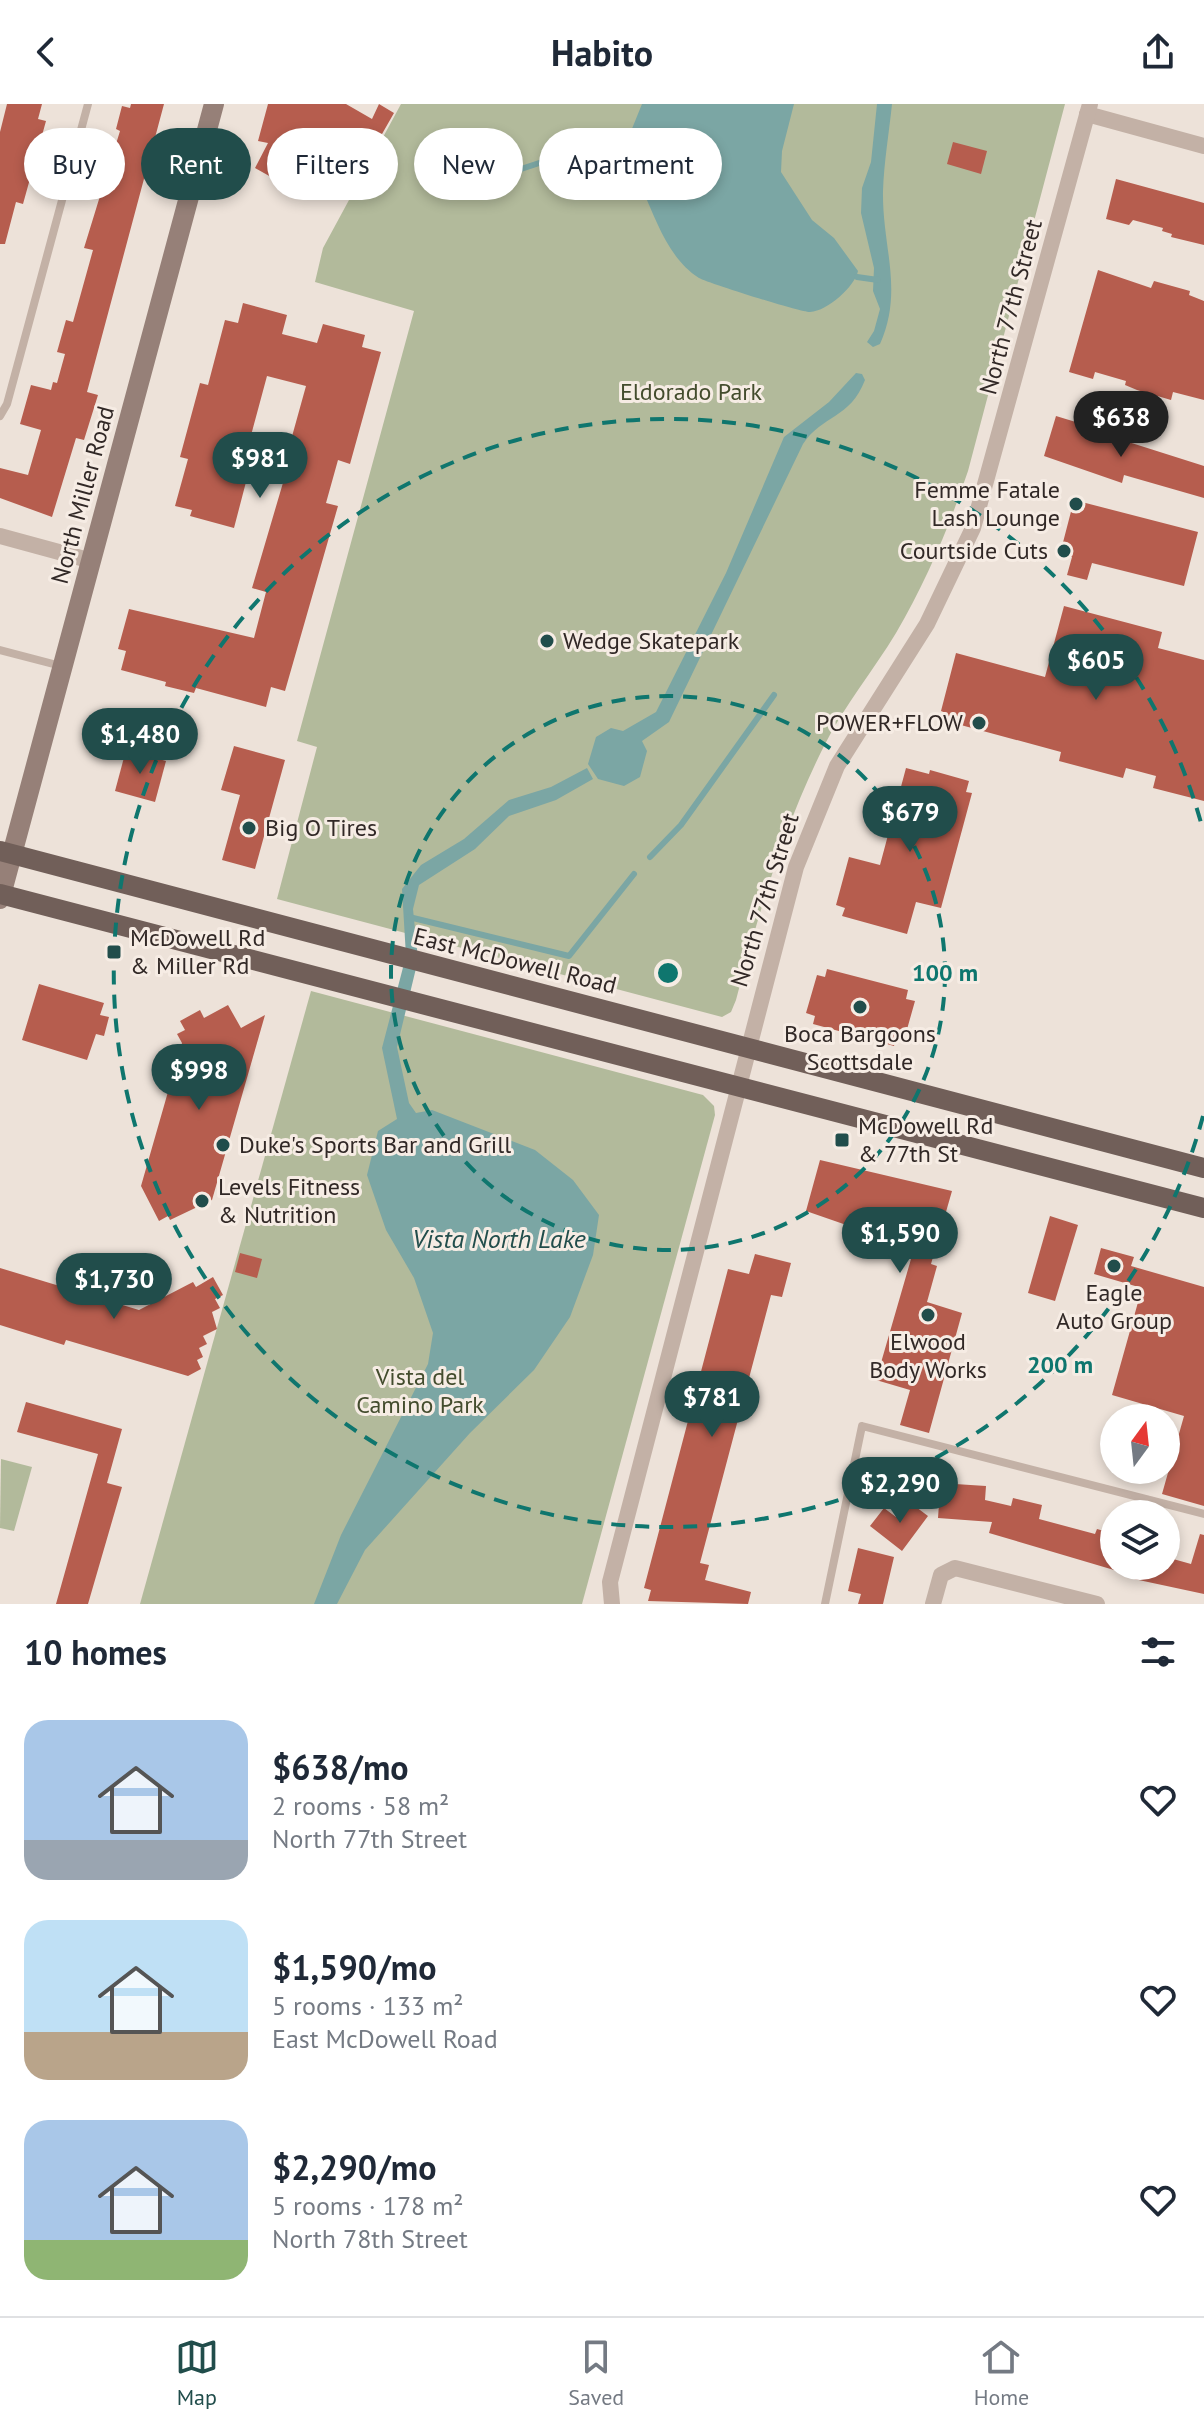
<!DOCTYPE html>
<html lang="en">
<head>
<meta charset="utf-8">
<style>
  :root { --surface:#fff; --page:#f2f2f3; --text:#1f2937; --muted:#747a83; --line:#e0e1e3; --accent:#214d4b }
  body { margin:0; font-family:"PT Sans",sans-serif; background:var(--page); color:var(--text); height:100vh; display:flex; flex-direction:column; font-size:30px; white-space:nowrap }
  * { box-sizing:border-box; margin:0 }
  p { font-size:26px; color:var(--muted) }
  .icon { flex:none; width:44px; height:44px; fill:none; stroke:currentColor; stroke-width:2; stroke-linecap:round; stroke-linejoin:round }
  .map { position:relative; height:1500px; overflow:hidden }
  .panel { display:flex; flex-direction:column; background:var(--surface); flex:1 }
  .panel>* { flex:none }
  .top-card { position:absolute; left:24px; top:24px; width:800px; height:72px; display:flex; gap:16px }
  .needle { width:52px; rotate:15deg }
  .fabs { position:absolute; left:1100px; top:1300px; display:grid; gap:16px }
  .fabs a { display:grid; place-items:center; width:80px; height:80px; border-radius:50%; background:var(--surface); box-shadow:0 4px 12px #0003; font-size:40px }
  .price { position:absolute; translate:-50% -68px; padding:0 18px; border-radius:28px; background:var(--accent); color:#fff; font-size:26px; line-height:52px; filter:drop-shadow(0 2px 4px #0008) }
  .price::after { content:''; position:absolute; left:50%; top:48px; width:24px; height:18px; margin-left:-12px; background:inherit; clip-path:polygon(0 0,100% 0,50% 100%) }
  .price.selected { background:#222; color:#fff }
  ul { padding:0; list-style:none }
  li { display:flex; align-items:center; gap:24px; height:200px; padding:0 24px }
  li span { display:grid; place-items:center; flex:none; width:224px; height:160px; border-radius:24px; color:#555 }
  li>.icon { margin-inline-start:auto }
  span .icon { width:96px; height:96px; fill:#fffc; stroke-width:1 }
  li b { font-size:34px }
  h2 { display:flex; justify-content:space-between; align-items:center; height:96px; padding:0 24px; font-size:34px }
  .pill { padding:0 28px; border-radius:36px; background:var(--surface); box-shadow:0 4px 12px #0003; font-size:28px; line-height:72px }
  .pill.selected { background:var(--accent); color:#fff }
  header { display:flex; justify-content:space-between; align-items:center; height:104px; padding:0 24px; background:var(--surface); font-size:36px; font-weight:700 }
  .menu { display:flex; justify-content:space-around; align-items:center; height:112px; border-top:2px solid var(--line); background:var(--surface); font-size:22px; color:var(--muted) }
  .menu a { display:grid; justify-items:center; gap:4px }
  .menu .selected { color:var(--accent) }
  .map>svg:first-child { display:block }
  .green { fill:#b2ba9b }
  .water { fill:#7ba6a4 }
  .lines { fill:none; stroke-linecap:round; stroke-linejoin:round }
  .stream { stroke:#7ba6a4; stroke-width:6 }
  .building { fill:#b65d4e }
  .lane { stroke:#c3b1a6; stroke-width:8 }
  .street { stroke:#c3b1a6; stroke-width:16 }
  .secondary { stroke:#968078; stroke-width:20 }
  .primary { stroke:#715f59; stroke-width:20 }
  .ring { fill:none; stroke:#0f766e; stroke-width:4; stroke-dasharray:14 10 }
  .poi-dot { fill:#214d4b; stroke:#f6ece4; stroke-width:3 }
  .labels { text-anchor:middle; stroke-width:6; stroke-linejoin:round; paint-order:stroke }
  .street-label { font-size:24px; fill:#312826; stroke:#f6ece4 }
  .park-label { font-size:24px; fill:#434c2d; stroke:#f6ece4 }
  .poi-label { font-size:24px; fill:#312826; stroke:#f6ece4; text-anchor:start }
  .water-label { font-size:26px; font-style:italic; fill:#214d4b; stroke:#f6ece4 }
  .centre { fill:#0f766e; stroke:#f6ece4; stroke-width:4 }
  .ring-label { font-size:24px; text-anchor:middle; font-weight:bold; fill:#0f766e; stroke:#f6ece4; stroke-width:6; stroke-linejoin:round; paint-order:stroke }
</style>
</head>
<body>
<header><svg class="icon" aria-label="back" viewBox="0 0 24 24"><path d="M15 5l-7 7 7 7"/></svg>Habito<svg class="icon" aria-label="share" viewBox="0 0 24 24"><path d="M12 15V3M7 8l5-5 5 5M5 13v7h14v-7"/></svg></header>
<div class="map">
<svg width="1204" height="1500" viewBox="0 0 1204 1500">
  <rect width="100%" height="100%" fill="#ede2d9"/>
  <!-- green -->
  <g class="green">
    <path d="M 401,0 L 1065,0 L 968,367 C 949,423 926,478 896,529 C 873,567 844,602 824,642 C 783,724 759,808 736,896 L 731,908 L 722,913 L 277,795 L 317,643 L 297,637 L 414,207 L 315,178 L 323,144 Z"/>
    <polygon points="311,887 703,991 714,1002 715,1011 582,1500 140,1500"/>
    <polygon points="1,1355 32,1363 14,1427 0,1424"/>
  </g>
  <!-- water -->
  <g class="water">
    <path d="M 642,0 L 794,0 L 782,47 L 781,68 L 812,116 L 834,134 L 858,167 C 855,182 828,207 810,208 C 803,209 708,179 699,174 C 669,155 657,118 643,87 L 622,77 L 627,37 Z"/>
    <path d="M 877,0 L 892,0 C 889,29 884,58 883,87 C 882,143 904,186 880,240 L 873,243 L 867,238 L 874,227 L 880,205 L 873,187 L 874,164 L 861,109 L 862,84 L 871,58 Z"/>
    <path d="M 856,269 L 862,270 L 865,276 C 850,315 822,311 803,340 L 669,618 L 642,637 L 647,647 L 640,673 L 624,682 L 598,675 L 588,660 L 596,633 L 611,624 L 623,627 L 656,608 L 726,469 L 784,333 L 829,298 Z"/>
    <polygon points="587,664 593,675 556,696 509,712 475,745 419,781 413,805 418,856 397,943 409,999 416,1009 432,1006 535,1046 573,1076 599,1111 593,1151 570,1213 534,1266 470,1329 365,1446 337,1500 314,1500 341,1431 428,1260 433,1229 414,1174 386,1126 367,1071 378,1027 397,1015 382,944 406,852 402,785 421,761 464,735 509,696 551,683"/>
  </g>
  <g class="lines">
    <!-- stream -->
    <g class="stream">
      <polyline points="518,66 630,29"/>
      <polyline points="857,173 878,176"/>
      <polyline points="650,753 681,721 774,591"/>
      <polyline points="409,813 569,852 634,770"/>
    </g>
  </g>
  <!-- building -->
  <g class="building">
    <polygon points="7,0 42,0 38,15 46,17 23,100 16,98 5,140 0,140 0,28"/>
    <polygon points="131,0 164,0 87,288 98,291 84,336 76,334 52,413 0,394 0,364 28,371 41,326 20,320 31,281 51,286 53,278 57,279 65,250 57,248 66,216 73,218 93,146 84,144 120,27 116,25 122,2 130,4"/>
    <polygon points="268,0 346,0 372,15 379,0 394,9 366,58 352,50 341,70 299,45 280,78 255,64 268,39 258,37"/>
    <polygon points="953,38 987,47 981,70 947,60"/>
    <polygon points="1116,75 1204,99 1204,141 1171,133 1172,130 1162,127 1163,124 1133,116 1129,121 1106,115"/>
    <polygon points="1098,166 1151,184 1154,177 1190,187 1189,191 1204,197 1204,296 1173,288 1171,296 1137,286 1125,281 1126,277 1095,268 1093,275 1069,268"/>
    <polygon points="243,199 287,211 282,230 317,239 323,220 365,231 362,243 381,248 350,360 338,356 326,399 338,402 285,587 271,583 266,603 196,584 194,589 165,582 166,578 121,566 126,547 118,545 129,505 254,534 266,488 252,484 290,355 286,354 306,282 267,272 239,376 246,378 234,424 190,412 192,406 175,402 188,355 180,353 200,279 208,281 225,216 238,219"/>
    <polygon points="1056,312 1079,319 1078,322 1204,362 1204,394 1124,371 1122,379 1044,352"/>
    <polygon points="1074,396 1198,428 1184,482 1092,459 1087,476 1067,471 1072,453 1060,450"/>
    <polygon points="1064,502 1162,528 1158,544 1204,556 1204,697 1153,684 1156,672 1126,664 1123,674 1059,657 1061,648 946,617 948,610 941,607 956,549 1045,573"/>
    <polygon points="234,642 285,656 255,765 222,756 240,691 221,686"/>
    <polygon points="126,646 166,657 155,698 115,687"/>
    <polygon points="906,664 929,670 930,666 969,677 966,688 972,689 941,804 916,798 907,830 842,812 845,804 836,801 849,753 880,761"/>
    <polygon points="827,865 908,886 906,895 915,897 904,936 896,933 894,942 813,920 815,912 806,909 817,871 825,873"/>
    <polygon points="39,880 104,899 100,911 109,913 104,932 96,930 87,956 22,936"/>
    <polygon points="228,901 241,924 265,911 212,1096 170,1116 168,1112 159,1117 141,1082 182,939 177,930 185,926 180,917 200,906 204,914"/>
    <polygon points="820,1056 952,1087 931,1160 937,1162 927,1198 962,1209 929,1329 900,1321 910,1286 876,1276 911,1155 892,1149 898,1126 867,1118 855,1124 806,1107"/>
    <polygon points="1050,1112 1078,1121 1055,1197 1028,1189"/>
    <polygon points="1101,1144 1134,1153 1131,1162 1204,1183 1204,1402 1162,1390 1184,1312 1112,1291 1142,1184 1094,1170"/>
    <polygon points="240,1149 262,1155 257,1174 235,1168"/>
    <polygon points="755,1150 791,1159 782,1193 771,1191 700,1459 709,1461 705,1476 751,1488 748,1500 648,1497 651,1486 644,1484 728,1165 749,1170"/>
    <polygon points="0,1164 139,1206 193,1178 196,1183 213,1173 223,1191 215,1195 220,1204 212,1208 217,1225 203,1232 207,1240 199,1244 203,1253 197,1256 201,1265 188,1272 66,1236 64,1241 0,1221"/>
    <polygon points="26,1298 122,1325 107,1379 122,1383 88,1500 56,1500 98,1350 17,1328"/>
    <polygon points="955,1380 986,1382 985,1396 1011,1402 1013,1394 1042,1401 1039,1415 1095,1430 1097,1425 1114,1430 1114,1466 989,1429 992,1418 938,1414 940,1385 954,1386"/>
    <polygon points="908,1397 928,1412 902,1447 870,1422 884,1404 896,1413"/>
    <polygon points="1200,1430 1204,1431 1204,1490 1134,1475 1137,1462 1166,1462 1166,1453 1191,1460"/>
    <polygon points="858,1444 894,1453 883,1500 858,1500 861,1490 848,1487"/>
  </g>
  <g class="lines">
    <!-- lane -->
    <g class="lane">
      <polyline points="0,312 7,300 88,0"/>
      <polyline points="0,546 61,562"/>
      <polyline points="825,1500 862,1322 1204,1410"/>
    </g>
    <!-- street -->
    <g class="street">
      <polyline points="1087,10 1204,42"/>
      <polyline points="0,432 92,457"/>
      <polyline points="612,1500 610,1478 796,763 837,662 927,520 973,424 1090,0"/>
      <polyline points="933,1500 941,1471 955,1464 1097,1500"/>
    </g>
    <!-- secondary -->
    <polyline class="secondary" points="0,795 214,0"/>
    <!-- primary -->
    <g class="primary">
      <polyline points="0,747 1204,1064"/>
      <polyline points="0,790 1204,1104"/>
    </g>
  </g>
  <!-- distance rings -->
  <g class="ring">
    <circle cx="668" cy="869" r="277"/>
    <path d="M1203 1012A554 554 0 1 1 1203 726"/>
  </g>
  <!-- markers -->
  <g class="poi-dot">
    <circle cx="1076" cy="400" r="8"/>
    <circle cx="1064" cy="447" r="8"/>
    <circle cx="547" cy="537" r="8"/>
    <circle cx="979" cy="619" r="8"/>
    <circle cx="249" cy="724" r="8"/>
    <rect x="106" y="840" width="16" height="16" rx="4"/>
    <circle cx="860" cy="903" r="8"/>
    <rect x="834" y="1028" width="16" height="16" rx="4"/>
    <circle cx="223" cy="1041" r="8"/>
    <circle cx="202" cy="1097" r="8"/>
    <circle cx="1114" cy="1162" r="8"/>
    <circle cx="928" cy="1211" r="8"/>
  </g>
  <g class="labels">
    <!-- street labels -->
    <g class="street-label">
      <text transform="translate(1011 203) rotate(-75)" y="8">North 77th Street</text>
      <text transform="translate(83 391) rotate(-75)" y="8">North Miller Road</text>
      <text transform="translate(765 796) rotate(-73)" y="8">North 77th Street</text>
      <text transform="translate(515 857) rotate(14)" y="8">East McDowell Road</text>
    </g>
    <!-- park labels -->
    <g class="park-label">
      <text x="691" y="296">Eldorado Park</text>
      <text x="420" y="1281">Vista del<tspan x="420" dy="28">Camino Park</tspan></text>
    </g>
    <!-- poi labels -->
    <g class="poi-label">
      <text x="1060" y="394" text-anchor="end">Femme Fatale<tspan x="1060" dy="28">Lash Lounge</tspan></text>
      <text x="1048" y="455" text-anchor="end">Courtside Cuts</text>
      <text x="563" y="545">Wedge Skatepark</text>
      <text x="963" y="627" text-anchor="end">POWER+FLOW</text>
      <text x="265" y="732">Big O Tires</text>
      <text x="130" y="842">McDowell Rd<tspan x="130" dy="28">&amp; Miller Rd</tspan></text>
      <text x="860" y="938" text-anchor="middle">Boca Bargoons<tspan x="860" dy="28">Scottsdale</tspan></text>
      <text x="858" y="1030">McDowell Rd<tspan x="858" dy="28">&amp; 77th St</tspan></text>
      <text x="239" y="1049">Duke's Sports Bar and Grill</text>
      <text x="218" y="1091">Levels Fitness<tspan x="218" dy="28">&amp; Nutrition</tspan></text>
      <text x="1114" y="1197" text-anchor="middle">Eagle<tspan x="1114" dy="28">Auto Group</tspan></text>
      <text x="928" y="1246" text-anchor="middle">Elwood<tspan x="928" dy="28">Body Works</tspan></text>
    </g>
    <!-- water labels -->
    <g class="water-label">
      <text x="499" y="1144">Vista North Lake</text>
    </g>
  </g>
  <circle cx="668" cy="869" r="12" class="centre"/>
  <g class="ring-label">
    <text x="945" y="877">100 m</text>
    <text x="1060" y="1269">200 m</text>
  </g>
</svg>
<div class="fabs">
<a><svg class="needle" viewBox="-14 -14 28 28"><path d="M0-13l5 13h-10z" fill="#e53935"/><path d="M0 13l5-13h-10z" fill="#747a83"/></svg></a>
<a><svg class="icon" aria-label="layers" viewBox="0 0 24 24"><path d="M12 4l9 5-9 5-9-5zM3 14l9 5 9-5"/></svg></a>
</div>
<b class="price selected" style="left:1121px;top:355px">$638</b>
<b class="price" style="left:260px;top:396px">$981</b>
<b class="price" style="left:1096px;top:598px">$605</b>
<b class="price" style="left:140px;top:672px">$1,480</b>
<b class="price" style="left:910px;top:750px">$679</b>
<b class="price" style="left:199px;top:1008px">$998</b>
<b class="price" style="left:900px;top:1171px">$1,590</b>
<b class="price" style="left:114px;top:1217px">$1,730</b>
<b class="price" style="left:712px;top:1335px">$781</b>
<b class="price" style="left:900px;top:1421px">$2,290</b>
<div class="top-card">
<a class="pill">Buy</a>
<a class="pill selected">Rent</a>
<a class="pill">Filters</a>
<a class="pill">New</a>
<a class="pill">Apartment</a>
</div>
</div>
<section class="panel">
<h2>10 homes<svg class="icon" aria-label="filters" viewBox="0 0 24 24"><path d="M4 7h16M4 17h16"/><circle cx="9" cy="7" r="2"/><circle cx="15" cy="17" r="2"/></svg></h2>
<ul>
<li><span style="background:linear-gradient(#a9c7e8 75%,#9aa5b1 0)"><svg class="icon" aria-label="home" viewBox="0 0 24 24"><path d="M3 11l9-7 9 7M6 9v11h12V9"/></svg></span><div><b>$638/mo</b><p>2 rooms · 58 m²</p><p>North 77th Street</p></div><svg class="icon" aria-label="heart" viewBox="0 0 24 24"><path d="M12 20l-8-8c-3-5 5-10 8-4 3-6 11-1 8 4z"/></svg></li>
<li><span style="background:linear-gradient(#bfe0f5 70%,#b9a48a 0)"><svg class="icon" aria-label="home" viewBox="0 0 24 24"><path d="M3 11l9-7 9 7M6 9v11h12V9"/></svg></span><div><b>$1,590/mo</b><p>5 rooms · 133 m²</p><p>East McDowell Road</p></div><svg class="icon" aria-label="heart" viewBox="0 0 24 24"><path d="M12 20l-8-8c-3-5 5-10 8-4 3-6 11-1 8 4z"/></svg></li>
<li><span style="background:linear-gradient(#a9c7e8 75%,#8fb573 0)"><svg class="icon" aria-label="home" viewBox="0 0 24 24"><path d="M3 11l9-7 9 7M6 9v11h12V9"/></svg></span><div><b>$2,290/mo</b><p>5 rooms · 178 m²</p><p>North 78th Street</p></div><svg class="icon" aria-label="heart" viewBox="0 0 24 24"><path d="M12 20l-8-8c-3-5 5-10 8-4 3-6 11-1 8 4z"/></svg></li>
</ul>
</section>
<nav class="menu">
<a class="selected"><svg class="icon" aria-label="map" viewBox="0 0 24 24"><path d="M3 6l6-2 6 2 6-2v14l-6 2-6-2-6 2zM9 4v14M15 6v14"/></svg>Map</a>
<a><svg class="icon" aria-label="saved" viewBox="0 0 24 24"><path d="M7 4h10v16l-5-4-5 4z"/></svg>Saved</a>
<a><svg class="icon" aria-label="home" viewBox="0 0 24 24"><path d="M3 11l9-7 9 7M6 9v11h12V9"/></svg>Home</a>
</nav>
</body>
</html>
